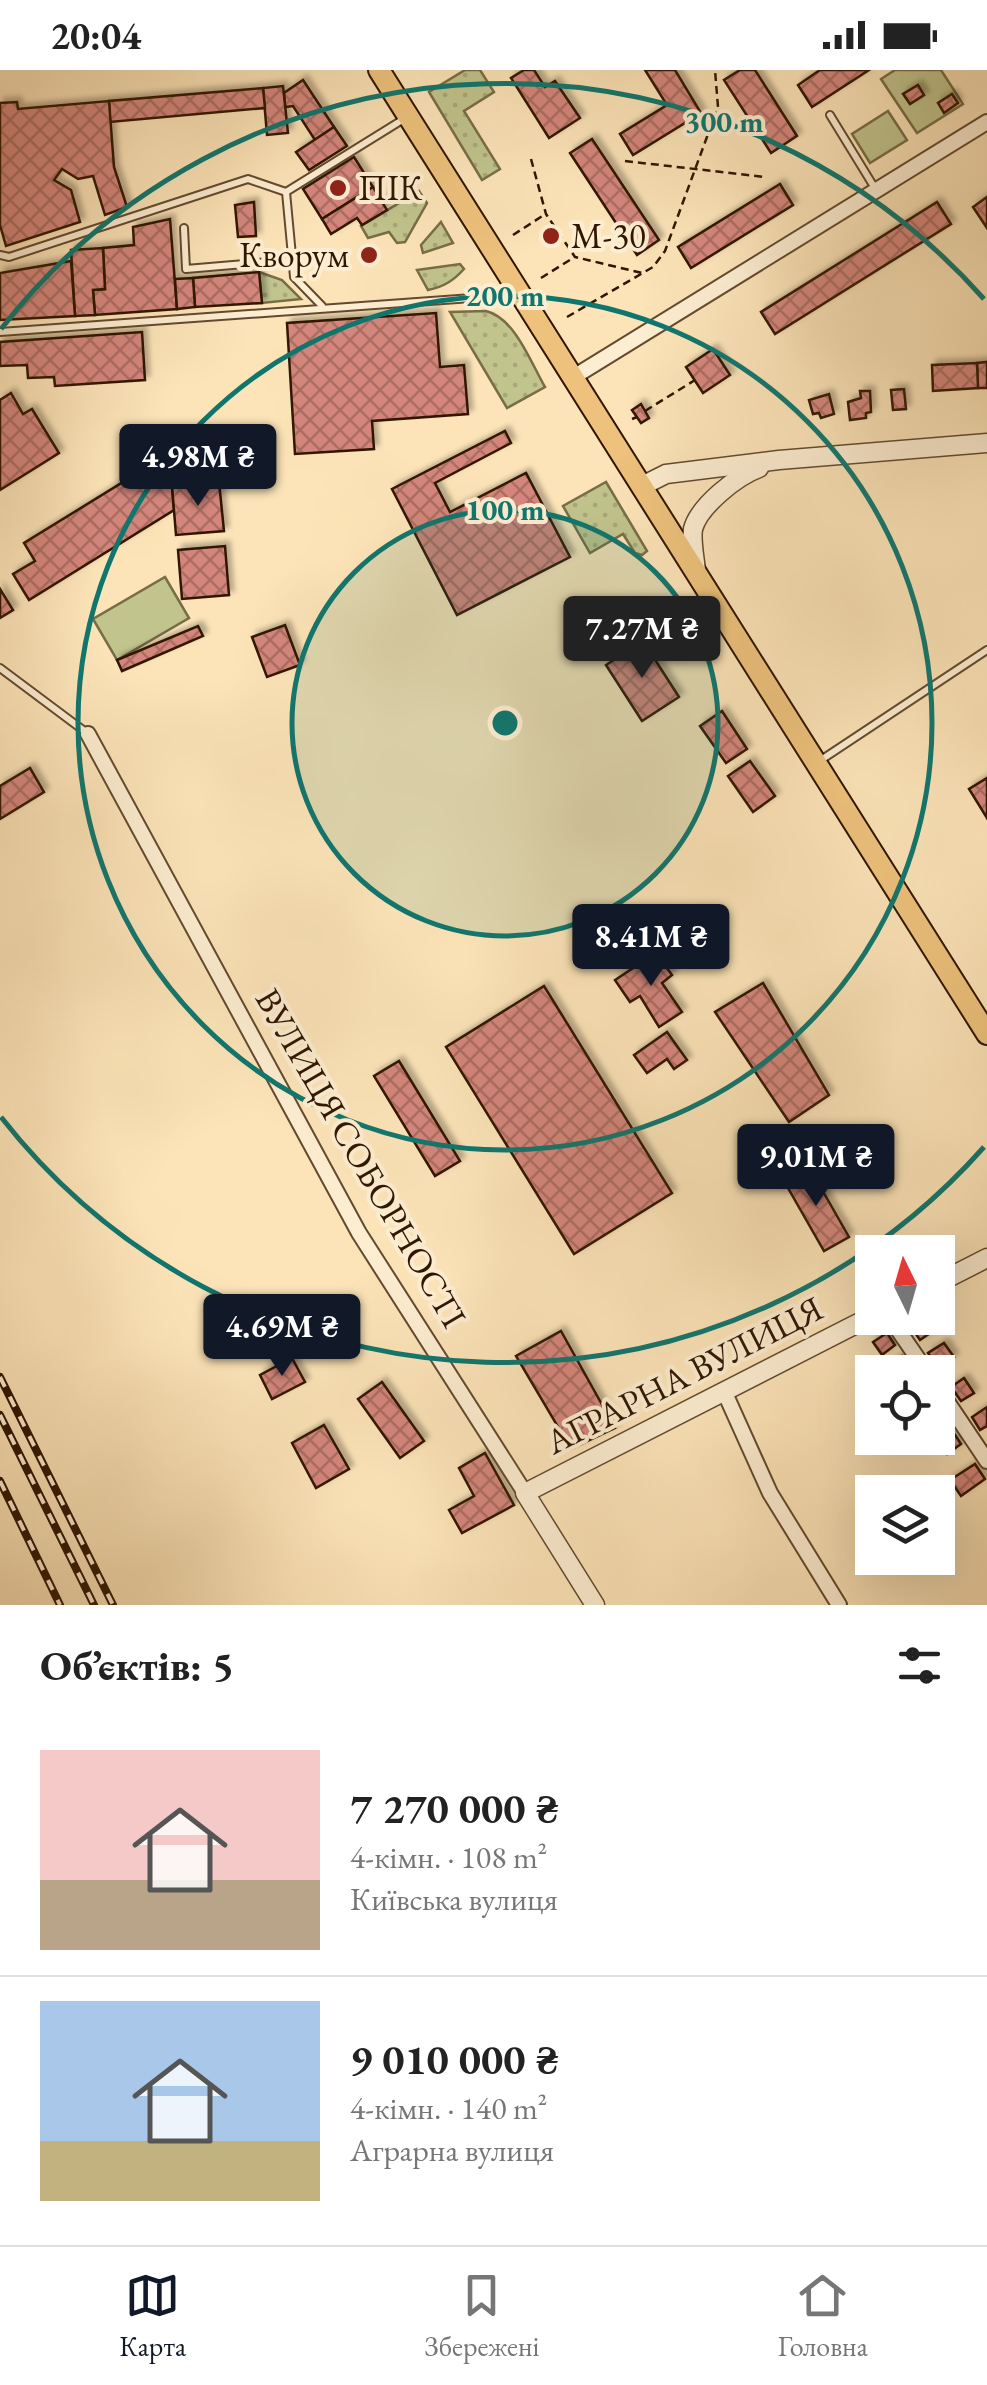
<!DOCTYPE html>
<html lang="uk">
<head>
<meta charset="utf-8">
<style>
  :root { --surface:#fff; --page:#f2f2f2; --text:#222; --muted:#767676; --line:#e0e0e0; --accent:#111827 }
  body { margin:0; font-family:"EB Garamond",serif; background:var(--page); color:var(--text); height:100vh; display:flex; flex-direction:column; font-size:38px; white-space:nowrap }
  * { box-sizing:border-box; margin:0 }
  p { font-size:32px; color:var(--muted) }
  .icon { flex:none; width:55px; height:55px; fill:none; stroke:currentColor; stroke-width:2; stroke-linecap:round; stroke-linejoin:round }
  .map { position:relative; height:1535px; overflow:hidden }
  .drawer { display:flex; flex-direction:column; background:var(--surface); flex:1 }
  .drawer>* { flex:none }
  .needle { width:65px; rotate:355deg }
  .buttons { position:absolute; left:855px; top:1165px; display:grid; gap:20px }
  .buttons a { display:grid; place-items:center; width:100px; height:100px; border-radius:0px; background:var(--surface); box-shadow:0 10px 40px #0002; font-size:50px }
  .price { position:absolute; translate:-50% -85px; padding:0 22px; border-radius:10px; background:var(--accent); color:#fff; font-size:32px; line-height:65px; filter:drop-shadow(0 2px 5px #0008) }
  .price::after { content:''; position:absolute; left:50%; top:60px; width:30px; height:22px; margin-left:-15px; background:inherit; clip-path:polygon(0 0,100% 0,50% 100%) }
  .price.current { background:#222; color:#fff }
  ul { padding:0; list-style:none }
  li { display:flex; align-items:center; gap:30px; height:250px; padding:0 40px }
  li+li { border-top:2px solid var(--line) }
  li span { display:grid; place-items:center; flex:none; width:280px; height:200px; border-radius:0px; color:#555 }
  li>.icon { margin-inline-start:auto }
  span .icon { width:120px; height:120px; fill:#fffc; stroke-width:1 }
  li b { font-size:42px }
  h2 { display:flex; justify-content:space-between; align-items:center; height:120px; padding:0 40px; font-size:42px }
  .status { display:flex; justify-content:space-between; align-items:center; height:70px; padding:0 50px; background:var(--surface); direction:ltr }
  .status svg { height:28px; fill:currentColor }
  .tab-bar { display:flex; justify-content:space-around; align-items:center; height:140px; border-top:2px solid var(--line); background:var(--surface); font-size:28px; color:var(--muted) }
  .tab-bar a { display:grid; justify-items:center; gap:5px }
  .tab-bar .current { color:var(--accent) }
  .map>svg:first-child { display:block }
  .grass { fill:url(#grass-dots); stroke:#786d46; stroke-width:2.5 }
  .green { fill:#c1c48d; stroke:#786d46; stroke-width:2.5 }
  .building { fill:url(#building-cross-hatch); stroke:#301600; stroke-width:2.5; filter:url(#shadow) }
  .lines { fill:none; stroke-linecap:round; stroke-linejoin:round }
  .service-casing { stroke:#634a2e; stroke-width:10 }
  .minor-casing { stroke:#634a2e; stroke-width:18 }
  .tertiary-casing { stroke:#634a2e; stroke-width:21 }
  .primary-casing { stroke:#301600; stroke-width:24 }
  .path { stroke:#301600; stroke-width:2.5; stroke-dasharray:8 5; stroke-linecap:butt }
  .service { stroke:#fdedd1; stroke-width:6 }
  .minor { stroke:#fdedd1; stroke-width:14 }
  .tertiary { stroke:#fdedd1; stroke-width:18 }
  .primary { stroke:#eec27c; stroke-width:20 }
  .rail-casing { stroke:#301600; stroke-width:8 }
  .rail { stroke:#fdedd1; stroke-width:4; stroke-dasharray:11; stroke-linecap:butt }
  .ring { fill:none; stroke:#0f766e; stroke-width:5 }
  .poi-dot { fill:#8f2418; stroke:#fdedd1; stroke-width:4 }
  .labels { text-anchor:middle; stroke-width:8; stroke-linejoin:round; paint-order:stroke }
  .poi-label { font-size:35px; fill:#301600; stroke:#fdedd1; text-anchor:start }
  .street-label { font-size:35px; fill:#301600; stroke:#fdedd1 }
  .centre { fill:#0f766e; stroke:#fdedd1; stroke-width:5 }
  .ring-label { font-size:30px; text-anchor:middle; font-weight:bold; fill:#0f766e; stroke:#fdedd1; stroke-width:8; stroke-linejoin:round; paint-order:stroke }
</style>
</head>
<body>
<div class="status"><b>20:04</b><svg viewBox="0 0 49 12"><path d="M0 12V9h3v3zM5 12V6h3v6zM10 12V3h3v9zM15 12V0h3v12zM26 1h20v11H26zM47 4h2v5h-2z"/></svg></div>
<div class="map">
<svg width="987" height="1535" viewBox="0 0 987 1535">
  <defs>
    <pattern id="grass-dots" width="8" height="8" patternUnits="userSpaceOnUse" patternTransform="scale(2.5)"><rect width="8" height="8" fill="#c1c48d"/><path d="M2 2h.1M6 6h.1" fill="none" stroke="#a6a878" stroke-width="1.8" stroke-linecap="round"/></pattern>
    <pattern id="building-cross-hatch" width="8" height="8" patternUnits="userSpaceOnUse" patternTransform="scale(2.5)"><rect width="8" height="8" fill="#d4867b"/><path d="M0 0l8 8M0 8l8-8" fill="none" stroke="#ac6d62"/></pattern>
    <filter id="shadow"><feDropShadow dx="4.5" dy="-4.5" stdDeviation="2.5" flood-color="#0004"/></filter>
  </defs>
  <rect width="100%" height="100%" fill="#fce4b8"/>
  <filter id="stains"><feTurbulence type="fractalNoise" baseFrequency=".002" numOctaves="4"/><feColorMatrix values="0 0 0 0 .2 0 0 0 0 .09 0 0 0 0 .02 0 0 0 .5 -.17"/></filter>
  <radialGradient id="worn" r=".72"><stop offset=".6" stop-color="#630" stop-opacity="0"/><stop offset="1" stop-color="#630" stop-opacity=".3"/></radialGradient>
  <!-- grass -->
  <g class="grass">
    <polygon points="465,0 480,0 494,22 464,41 500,99 482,110 429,22"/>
    <polygon points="419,121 427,133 405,172 397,173 389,162 368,168 361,156"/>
    <polygon points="441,152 453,173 423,183 421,175"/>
    <path d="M 460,194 L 464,199 C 454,210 444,217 428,220 L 417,200 Z"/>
    <polygon points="259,202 282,210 301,229 262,233"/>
    <path d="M 486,241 C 515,248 531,293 545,317 L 507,338 L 450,242 Z"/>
    <polygon points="606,412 647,481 642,485 635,483 623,464 590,483 563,436"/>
  </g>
  <!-- green -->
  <g class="green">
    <polygon points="895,0 941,0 963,34 917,63 881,9"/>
    <polygon points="888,41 907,70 870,93 852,64"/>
    <polygon points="165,507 189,548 117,590 93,549"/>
  </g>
  <!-- building -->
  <g class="building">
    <polygon points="524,0 534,0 545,17 555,11 580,48 549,68 511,8"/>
    <polygon points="645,0 675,0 701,43 633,85 620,64 667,35"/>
    <polygon points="740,0 755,0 797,66 771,83 724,10"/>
    <polygon points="820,0 869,0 812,37 798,15"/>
    <polygon points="303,10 334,57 315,70 293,36 285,37 284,23"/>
    <polygon points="918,15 924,25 910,34 903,24"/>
    <polygon points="283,16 288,63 267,65 263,18"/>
    <polygon points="263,18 265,38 110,52 109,31"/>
    <polygon points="952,24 958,33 944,43 938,33"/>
    <polygon points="109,31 114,97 127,137 105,145 93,106 78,109 62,99 54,110 71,120 80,152 6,176 0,155 0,33 17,32 18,39"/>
    <polygon points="334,57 347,76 309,100 296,82"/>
    <polygon points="592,69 659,170 637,185 570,83"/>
    <polygon points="354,87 373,117 322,149 303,119"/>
    <polygon points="780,114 793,135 691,198 678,177"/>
    <polygon points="373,117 387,140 362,155 357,148 331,164 322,149"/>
    <polygon points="987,127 987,158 973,137"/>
    <polygon points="254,132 256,166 238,167 235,135"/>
    <polygon points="937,132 951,154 775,264 761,242"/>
    <polygon points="170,149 177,239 95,245 93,220 105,219 103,178 134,175 133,157"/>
    <polygon points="103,178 105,219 93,220 95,245 75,246 71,180"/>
    <polygon points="71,191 75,246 0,250 0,203"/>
    <polygon points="259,202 262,233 195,237 193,208"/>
    <polygon points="193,208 195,237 177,239 175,209"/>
    <polygon points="436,243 440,297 464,295 468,344 372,351 374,379 295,384 287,253"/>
    <polygon points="142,262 145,310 55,316 54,307 28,308 27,295 0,296 0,272"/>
    <polygon points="713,279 730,305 703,323 686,297"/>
    <polygon points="987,292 987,318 978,318 977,293"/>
    <polygon points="977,293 978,318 933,321 932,295"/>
    <polygon points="904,319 906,339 893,340 891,320"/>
    <polygon points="860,321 870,321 871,342 866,343 866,348 850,350 848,332 861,328"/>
    <polygon points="11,323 23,344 32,339 59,383 0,420 0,330"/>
    <polygon points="829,324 834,344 821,348 819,343 813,344 809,330"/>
    <polygon points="641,334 649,348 641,353 632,340"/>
    <polygon points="505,361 511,373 435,413 450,442 526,403 570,487 457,545 392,419"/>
    <polygon points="170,393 174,440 29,530 13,504 35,491 24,473 128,409"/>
    <polygon points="219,412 224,461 176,465 172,416"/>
    <polygon points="225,476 229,525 182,529 178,480"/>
    <polygon points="0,519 13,540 0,548"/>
    <polygon points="285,555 300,595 267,607 252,567"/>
    <polygon points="198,556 203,566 122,601 117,590"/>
    <polygon points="643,571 679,627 642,651 606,595"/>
    <polygon points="722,641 747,679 726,693 700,656"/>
    <polygon points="750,691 775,726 753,742 728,706"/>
    <polygon points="30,698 44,722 0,749 0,716"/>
    <polygon points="987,708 987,748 969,719"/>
    <polygon points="656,883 672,905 662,913 682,942 659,957 640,926 630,932 615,910"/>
    <polygon points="763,913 829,1025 789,1052 715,942"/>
    <polygon points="544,916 672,1123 574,1184 446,977"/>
    <polygon points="667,962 687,990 674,999 667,989 647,1003 634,985"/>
    <polygon points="399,991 460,1091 435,1106 374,1006"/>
    <polygon points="809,1097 849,1167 824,1181 784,1111"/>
    <polygon points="919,1248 933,1248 939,1257 920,1270 909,1254"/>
    <polygon points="561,1261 615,1358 571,1379 516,1286"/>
    <polygon points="887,1263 895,1275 882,1285 873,1272"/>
    <polygon points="944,1273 954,1287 938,1298 928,1283"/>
    <polygon points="902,1286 911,1298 905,1302 891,1302 887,1296"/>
    <polygon points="292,1288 305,1312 272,1329 260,1305"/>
    <polygon points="964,1308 974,1323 961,1331 951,1317"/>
    <polygon points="382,1312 424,1371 400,1388 358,1329"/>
    <polygon points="987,1337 987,1356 980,1360 972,1347"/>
    <polygon points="324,1355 349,1399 316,1418 292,1373"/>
    <polygon points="953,1362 961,1374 947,1384 938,1372"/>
    <polygon points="485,1383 514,1435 462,1463 449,1440 474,1426 459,1398"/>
    <polygon points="975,1394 985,1409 961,1426 950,1410"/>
  </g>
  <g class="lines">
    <defs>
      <g id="service">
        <polyline points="830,45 876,120"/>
        <polyline points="184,158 186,199 292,190"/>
        <polyline points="0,185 9,187 248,109 286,122"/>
        <polyline points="322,236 294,207 286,122 407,47"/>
        <polyline points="0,262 514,225"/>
        <polyline points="0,598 87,663"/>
        <polyline points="818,692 987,580"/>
      </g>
      <g id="minor">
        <polyline points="572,308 987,52"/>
        <polyline points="88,664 359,1163 525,1423"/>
        <polyline points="890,1248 927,1302"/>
        <polyline points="938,1318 987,1391"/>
        <polyline points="724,1321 770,1423 839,1535"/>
      </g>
      <g id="tertiary">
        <polyline points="642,416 666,404 779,390 987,373"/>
        <path d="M 696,501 C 695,489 691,471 693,459 C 699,436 737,406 759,398"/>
        <polyline points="938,1213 987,1188"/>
        <polyline points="595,1535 525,1423 872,1246"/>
      </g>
      <polyline id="primary" points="379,0 987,964"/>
    </defs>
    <!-- service casing -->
    <use href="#service" class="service-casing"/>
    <!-- minor casing -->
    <use href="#minor" class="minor-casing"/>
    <!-- tertiary casing -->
    <use href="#tertiary" class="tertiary-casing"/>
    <!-- primary casing -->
    <use href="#primary" class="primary-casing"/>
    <!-- path -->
    <g class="path">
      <polyline points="531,89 546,144 575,187 642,203"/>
      <polyline points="625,91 765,107"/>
      <polyline points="513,165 544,145"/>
      <polyline points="541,208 573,188"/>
      <polyline points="567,247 653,197 665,181 718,37 715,0"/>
      <polyline points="645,341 695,310"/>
      <polyline points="632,349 637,347"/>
    </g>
    <!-- service -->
    <use href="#service" class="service"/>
    <!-- minor -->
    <use href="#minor" class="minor"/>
    <!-- tertiary -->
    <use href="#tertiary" class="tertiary"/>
    <!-- primary -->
    <use href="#primary" class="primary"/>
    <defs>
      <g id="rail">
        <polyline points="0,1307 113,1535"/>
        <polyline points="0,1345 94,1535"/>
        <polyline points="0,1411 60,1535"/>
      </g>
    </defs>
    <!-- rail casing -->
    <use href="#rail" class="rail-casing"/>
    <!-- rail -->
    <use href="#rail" class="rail"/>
  </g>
  <!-- distance rings -->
  <circle cx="505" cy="653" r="213" fill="#0f766e" fill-opacity=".12"/>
  <g class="ring">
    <circle cx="505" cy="653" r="213"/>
    <circle cx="505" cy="653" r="427"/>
    <path d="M984 1077A640 640 0 0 1 1 1047M1 259A640 640 0 0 1 984 229"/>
  </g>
  <!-- markers -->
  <g class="poi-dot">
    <circle cx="338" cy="118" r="10"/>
    <circle cx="551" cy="166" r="10"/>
    <circle cx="369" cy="185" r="10"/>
  </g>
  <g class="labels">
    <!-- poi labels -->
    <g class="poi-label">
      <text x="358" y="130">ПІК</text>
      <text x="571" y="178">М-30</text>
      <text x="349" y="197" text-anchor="end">Кворум</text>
    </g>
    <!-- street labels -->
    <g class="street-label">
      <text transform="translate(361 1088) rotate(60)" y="12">ВУЛИЦЯ СОБОРНОСТІ</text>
      <text transform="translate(684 1305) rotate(-27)" y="12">АГРАРНА ВУЛИЦЯ</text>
    </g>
  </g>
  <circle cx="505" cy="653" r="15" class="centre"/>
  <g class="ring-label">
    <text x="724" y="62">300 m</text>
    <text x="505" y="236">200 m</text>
    <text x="505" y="450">100 m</text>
  </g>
  <rect width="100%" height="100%" filter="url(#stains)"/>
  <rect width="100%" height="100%" fill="url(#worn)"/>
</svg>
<div class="buttons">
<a><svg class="needle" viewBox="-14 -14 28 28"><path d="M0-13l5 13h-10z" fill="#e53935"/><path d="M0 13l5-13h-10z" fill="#767676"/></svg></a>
<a><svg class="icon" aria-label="locate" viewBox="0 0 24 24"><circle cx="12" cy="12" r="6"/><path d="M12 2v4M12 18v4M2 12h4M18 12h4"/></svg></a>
<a><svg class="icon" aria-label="layers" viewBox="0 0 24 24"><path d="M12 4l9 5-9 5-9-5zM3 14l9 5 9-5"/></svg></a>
</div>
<b class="price" style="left:198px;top:439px">4.98M ₴</b>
<b class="price current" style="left:642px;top:611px">7.27M ₴</b>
<b class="price" style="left:651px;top:919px">8.41M ₴</b>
<b class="price" style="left:816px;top:1139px">9.01M ₴</b>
<b class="price" style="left:282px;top:1309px">4.69M ₴</b>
</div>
<section class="drawer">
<h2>Об’єктів: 5<svg class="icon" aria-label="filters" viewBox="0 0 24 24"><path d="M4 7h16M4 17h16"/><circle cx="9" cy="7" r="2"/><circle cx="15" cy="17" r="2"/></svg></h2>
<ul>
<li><span style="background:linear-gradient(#f6c9c9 65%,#b9a48a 0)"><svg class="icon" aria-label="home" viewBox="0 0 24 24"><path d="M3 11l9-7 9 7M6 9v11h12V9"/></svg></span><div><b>7 270 000 ₴</b><p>4-кімн. · 108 m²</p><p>Київська вулиця</p></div></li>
<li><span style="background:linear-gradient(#a9c7e8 70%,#c2b280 0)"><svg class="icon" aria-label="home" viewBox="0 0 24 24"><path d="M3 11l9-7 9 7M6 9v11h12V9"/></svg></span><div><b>9 010 000 ₴</b><p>4-кімн. · 140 m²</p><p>Аграрна вулиця</p></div></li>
</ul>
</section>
<nav class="tab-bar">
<a class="current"><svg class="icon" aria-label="map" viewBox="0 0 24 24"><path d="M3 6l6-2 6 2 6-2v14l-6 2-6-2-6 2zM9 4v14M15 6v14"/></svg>Карта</a>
<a><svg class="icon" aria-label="saved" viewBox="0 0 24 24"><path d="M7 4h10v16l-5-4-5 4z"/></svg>Збережені</a>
<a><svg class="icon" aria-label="home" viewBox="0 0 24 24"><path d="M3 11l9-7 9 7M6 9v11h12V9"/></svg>Головна</a>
</nav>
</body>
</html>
